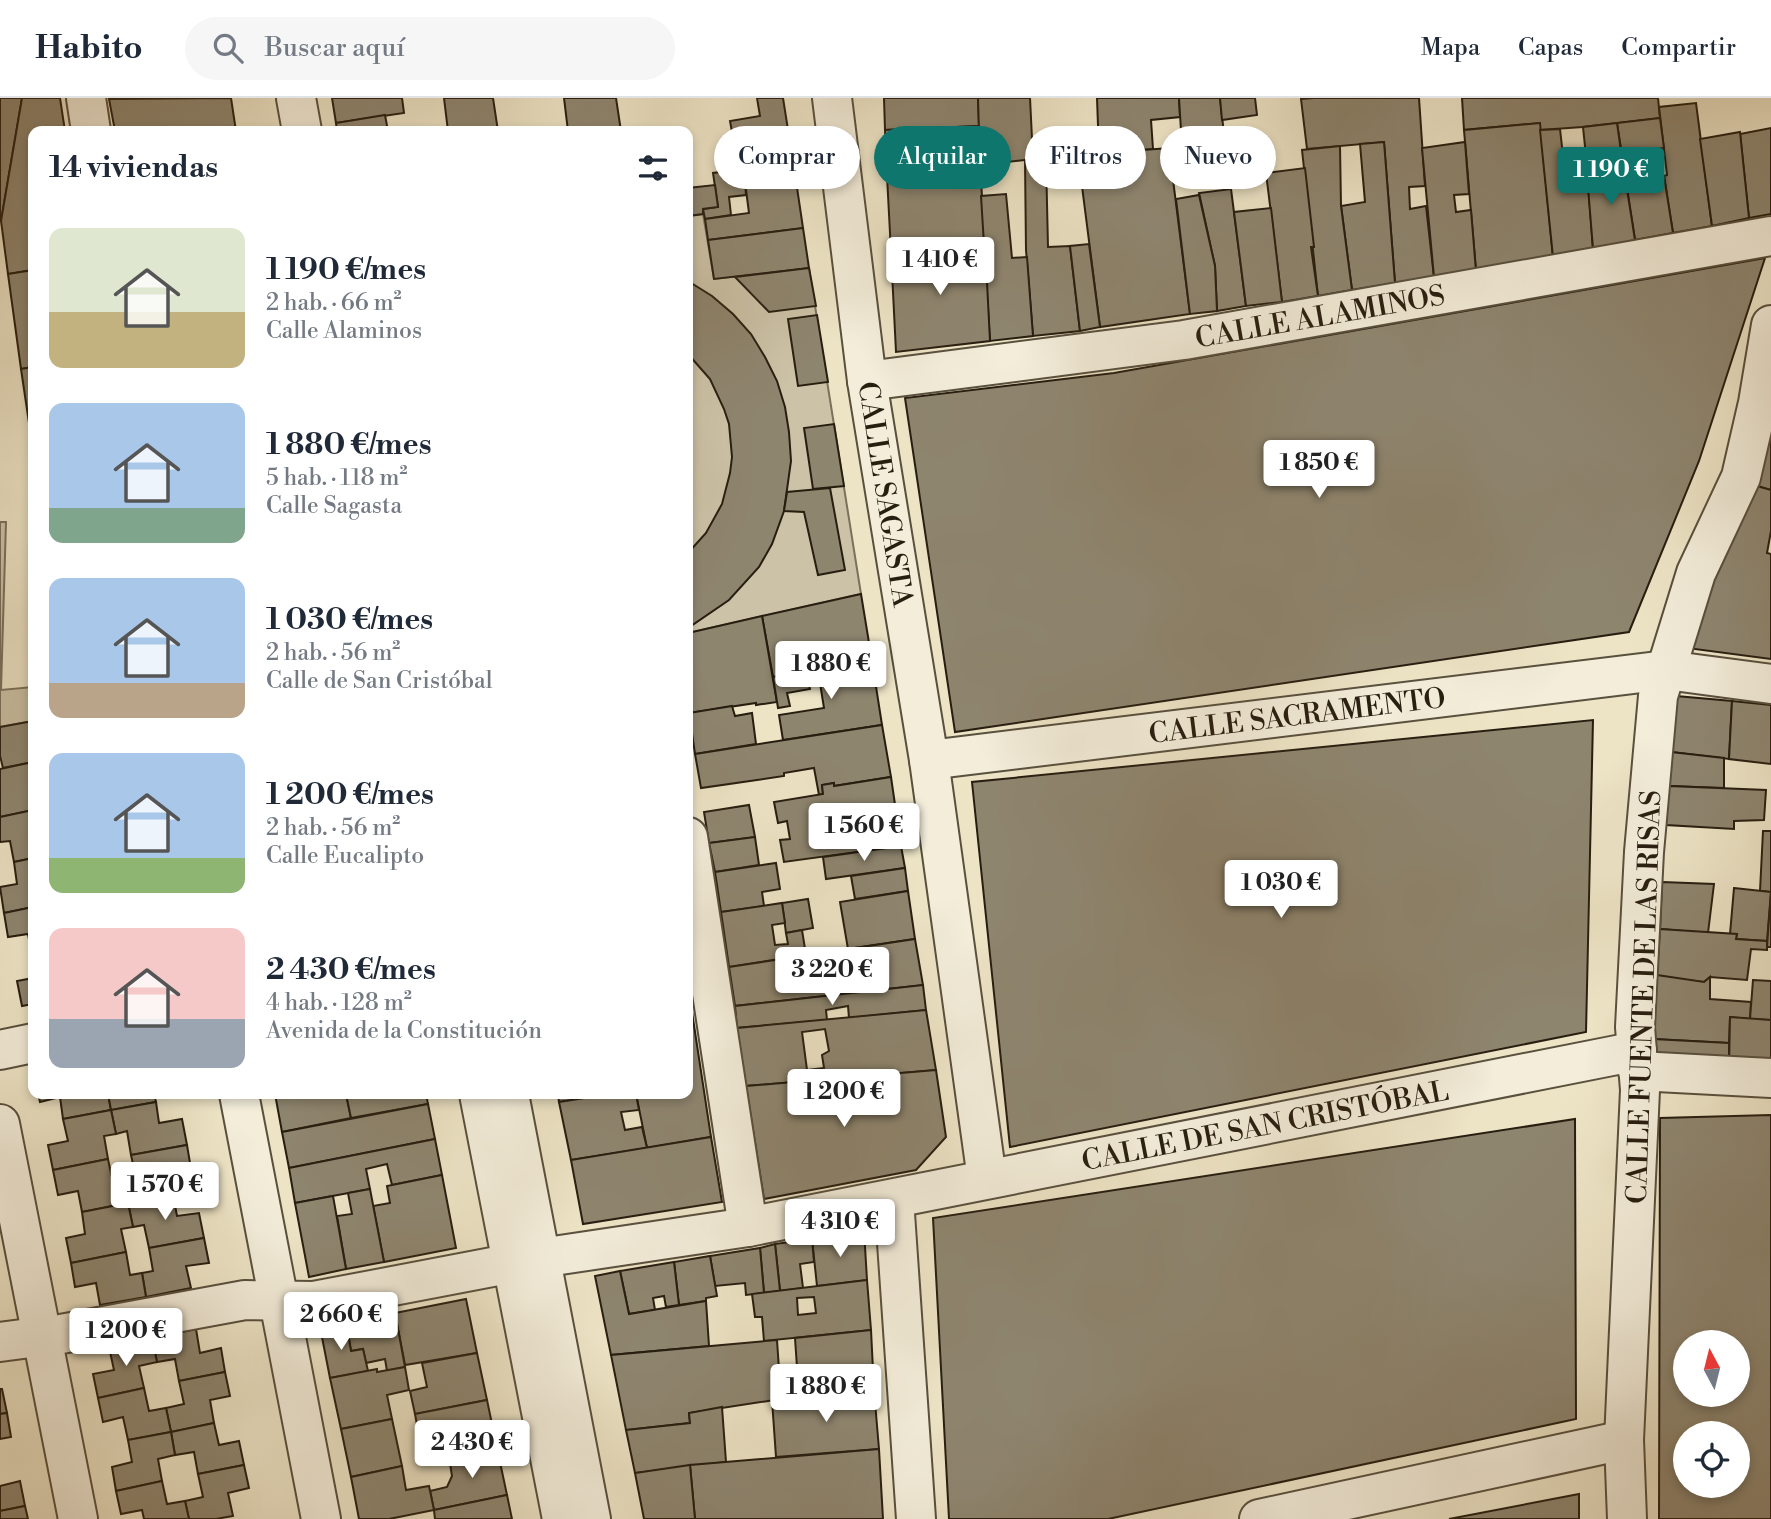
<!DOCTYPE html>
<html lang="es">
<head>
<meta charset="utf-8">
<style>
  :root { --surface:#fff; --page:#f6f6f7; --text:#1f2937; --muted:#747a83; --line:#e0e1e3; --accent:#0f766e }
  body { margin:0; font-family:"Libre Bodoni",serif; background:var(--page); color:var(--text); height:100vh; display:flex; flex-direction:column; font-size:26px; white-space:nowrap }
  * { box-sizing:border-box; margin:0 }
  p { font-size:23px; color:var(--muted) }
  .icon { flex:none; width:38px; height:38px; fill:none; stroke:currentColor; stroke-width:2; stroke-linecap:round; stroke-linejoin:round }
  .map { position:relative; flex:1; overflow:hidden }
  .side { position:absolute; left:28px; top:28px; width:665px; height:973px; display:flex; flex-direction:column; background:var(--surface); border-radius:14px; box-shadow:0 4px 10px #0003 }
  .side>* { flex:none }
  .hud { position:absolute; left:714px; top:28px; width:665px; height:63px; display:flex; gap:14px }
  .needle { width:46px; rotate:353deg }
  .fabs { position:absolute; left:1673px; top:1232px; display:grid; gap:14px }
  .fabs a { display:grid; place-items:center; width:77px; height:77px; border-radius:50%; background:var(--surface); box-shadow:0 4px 10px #0003; font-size:35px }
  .price { position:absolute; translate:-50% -60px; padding:0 16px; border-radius:7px; background:#fff; color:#222; font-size:23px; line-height:46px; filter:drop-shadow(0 2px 4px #0008) }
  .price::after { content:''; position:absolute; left:50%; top:42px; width:21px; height:16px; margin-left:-10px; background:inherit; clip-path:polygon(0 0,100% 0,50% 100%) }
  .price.active { background:var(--accent); color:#fff }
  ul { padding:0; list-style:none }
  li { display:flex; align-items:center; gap:21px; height:175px; padding:0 21px }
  li span { display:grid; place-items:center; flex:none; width:196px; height:140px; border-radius:14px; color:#555 }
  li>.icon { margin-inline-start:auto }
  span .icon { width:84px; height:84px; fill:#fffc; stroke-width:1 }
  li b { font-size:30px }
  h2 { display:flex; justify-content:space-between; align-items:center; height:84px; padding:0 21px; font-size:30px }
  .tag { padding:0 24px; border-radius:32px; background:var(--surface); box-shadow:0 4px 10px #0003; font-size:24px; line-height:63px }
  .tag.active { background:var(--accent); color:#fff }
  header { display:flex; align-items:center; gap:42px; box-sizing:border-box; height:98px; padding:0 35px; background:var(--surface); border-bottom:2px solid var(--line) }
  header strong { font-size:33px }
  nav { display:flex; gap:38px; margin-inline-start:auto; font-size:24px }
  .search { width:490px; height:63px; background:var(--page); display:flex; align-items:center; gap:18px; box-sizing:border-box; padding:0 24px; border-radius:38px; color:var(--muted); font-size:26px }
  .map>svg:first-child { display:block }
  .green { fill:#ccc2a7; stroke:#7a705c; stroke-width:2 }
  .building { fill:#8e856f; stroke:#281e10; stroke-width:2; fill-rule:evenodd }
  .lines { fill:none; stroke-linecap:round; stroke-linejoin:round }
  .street-casing { stroke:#59503e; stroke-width:42 }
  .street { stroke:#f3edda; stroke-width:38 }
  .labels { text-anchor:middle; stroke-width:5; stroke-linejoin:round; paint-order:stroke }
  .street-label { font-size:28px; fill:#281e10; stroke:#f3edda }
</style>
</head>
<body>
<header>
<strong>Habito</strong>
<div class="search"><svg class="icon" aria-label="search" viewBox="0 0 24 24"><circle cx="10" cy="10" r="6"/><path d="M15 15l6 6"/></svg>Buscar aquí</div>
<nav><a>Mapa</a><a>Capas</a><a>Compartir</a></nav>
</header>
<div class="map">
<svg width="1771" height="1421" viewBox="0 0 1771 1421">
  <rect width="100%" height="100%" fill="#ede4c6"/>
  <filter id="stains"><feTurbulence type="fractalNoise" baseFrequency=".00286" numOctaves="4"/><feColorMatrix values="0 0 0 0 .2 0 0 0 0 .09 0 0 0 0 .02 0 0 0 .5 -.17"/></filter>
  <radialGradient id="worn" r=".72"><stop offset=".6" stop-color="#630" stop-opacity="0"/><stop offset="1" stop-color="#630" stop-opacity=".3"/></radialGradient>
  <!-- green -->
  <g class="green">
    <polygon points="703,116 714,181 809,170 861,496 688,535 688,118"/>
    <polygon points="0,424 6,424 1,592 33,589 33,623 0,629"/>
  </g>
  <!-- building -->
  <g class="building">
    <polygon points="0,0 22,0 1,123 0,123"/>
    <polygon points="22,0 60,0 65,33 33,33 33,172 8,176 1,123"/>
    <polygon points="231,0 236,33 115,33 109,1"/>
    <polygon points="332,0 402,0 404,15 336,25"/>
    <polygon points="444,0 493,0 498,33 448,33"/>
    <polygon points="564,0 616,0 621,33 568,33"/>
    <polygon points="757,0 783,0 795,76 745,84 746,97 729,99 731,117 705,121 703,111 718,109 713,75 739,72 730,23 760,18"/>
    <polygon points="884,0 978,0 979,28 885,32"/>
    <polygon points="978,0 1030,0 1033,61 980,67"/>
    <polygon points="1097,0 1179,0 1180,19 1151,22 1153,51 1099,55"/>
    <polygon points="1179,0 1220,0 1225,45 1182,49"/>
    <polygon points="1220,0 1255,0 1257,17 1222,22"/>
    <polygon points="1314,0 1419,0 1425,88 1409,89 1410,111 1426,108 1434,179 1395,185 1384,44 1307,51 1301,1"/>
    <polygon points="1462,0 1658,0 1660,20 1583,29 1540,32 1540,25 1464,32"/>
    <polygon points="1696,5 1712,128 1673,135 1664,78 1667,77 1659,9"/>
    <polygon points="385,17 388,33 337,33 336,25"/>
    <polygon points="1660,20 1664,50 1646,52 1650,80 1664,78 1673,135 1635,142 1617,25"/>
    <polygon points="1540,25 1553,159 1476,173 1464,32"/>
    <polygon points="1617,25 1621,53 1586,58 1583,29"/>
    <polygon points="979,28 980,67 887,78 885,32"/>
    <polygon points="1771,30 1771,116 1749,120 1740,36"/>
    <polygon points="1560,31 1565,75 1587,72 1593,151 1553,159 1540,32"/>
    <polygon points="1740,34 1749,120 1712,128 1700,41"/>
    <polygon points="1384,44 1395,185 1352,192 1341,108 1365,104 1360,46"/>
    <polygon points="1465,44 1469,96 1454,97 1456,114 1471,112 1476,173 1434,179 1422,50"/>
    <polygon points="1340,48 1341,108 1352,192 1318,198 1302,52"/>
    <polygon points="1169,50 1190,216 1100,229 1078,57"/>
    <polygon points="1621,53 1635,142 1593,151 1588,89 1608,88 1604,56"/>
    <polygon points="1033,61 1046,61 1048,149 1070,148 1080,233 1033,238 1026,152 1025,62"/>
    <polygon points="980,67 985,145 891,154 887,78"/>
    <polygon points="1305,70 1314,149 1311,149 1318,198 1282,204 1266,75"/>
    <polygon points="795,76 803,130 708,142 705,121 749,115 745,84"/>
    <polygon points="715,87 718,109 703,111 703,116 688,118 688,90"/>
    <polygon points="1231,91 1246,208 1217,213 1215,168 1199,95"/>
    <polygon points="1006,96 1012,160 1027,159 1033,238 990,243 981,98"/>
    <polygon points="1199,97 1215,168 1217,213 1190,216 1176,101"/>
    <polygon points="1271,110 1282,204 1246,208 1234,114"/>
    <polygon points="803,130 809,170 714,181 708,142"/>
    <polygon points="985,145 990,243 896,254 891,154"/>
    <polygon points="1089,146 1100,229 1080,233 1070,148"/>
    <polygon points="1765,160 1699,363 1629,534 955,634 905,300 1114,275"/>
    <polygon points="809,170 816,208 769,214 735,179"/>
    <polygon points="33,172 33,269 21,271 8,176"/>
    <polygon points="688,183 712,198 733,216 751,236 765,259 777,283 785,309 789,334 791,363 784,413 772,446 759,469 729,502 688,530 688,455 706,435 722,406 730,375 732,359 729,326 724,311 710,281 688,256"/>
    <polygon points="817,217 828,284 798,288 788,221"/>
    <polygon points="33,269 33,326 29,325 21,271"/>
    <polygon points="29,325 33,326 33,361"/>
    <polygon points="834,326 844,388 813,391 804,330"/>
    <polygon points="1771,327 1771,392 1757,388"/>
    <polygon points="1757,388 1771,392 1771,433 1767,455 1771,456 1771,561 1687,550 1722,454"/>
    <polygon points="830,390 845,472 818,477 804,414 784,413 787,394"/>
    <polygon points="861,496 872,563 773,579 762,518"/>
    <polygon points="762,518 777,604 756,607 756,605 689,615 688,535"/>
    <polygon points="872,563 882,627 783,642 779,617 824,610 820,585 809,587 810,591 787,595 790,608 778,610 773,579"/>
    <polygon points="1676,598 1732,603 1729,661 1671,654"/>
    <polygon points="1732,603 1771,607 1771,666 1729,661"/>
    <polygon points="732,608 735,618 752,615 756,646 695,656 689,615"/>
    <polygon points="1593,622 1586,934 1010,1049 972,684"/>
    <polygon points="33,623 33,664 3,670 0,658 0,629"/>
    <polygon points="882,627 891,679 834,688 834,685 822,687 823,696 819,697 814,670 784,675 784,678 701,690 695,656"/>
    <polygon points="1671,654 1724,660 1724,690 1669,688"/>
    <polygon points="33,664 33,712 0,719 0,671"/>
    <path d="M 891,679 L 901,748 L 784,764 L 780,742 L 790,741 L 787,723 L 778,725 L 774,704 L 823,696 L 822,687 L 834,685 L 834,688 ZM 841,711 L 844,730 L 826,732 L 824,712 Z"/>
    <polygon points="1669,688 1766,692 1764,722 1734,723 1734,731 1666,727"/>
    <polygon points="749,707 755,739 709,745 704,714"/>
    <polygon points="33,712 33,760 14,764 10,743 0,744 0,719"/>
    <polygon points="1763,733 1771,733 1771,794 1760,793"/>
    <polygon points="755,739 759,767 715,774 709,745"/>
    <polygon points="901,748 905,770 826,781 823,759"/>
    <polygon points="33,760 33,809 4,815 0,789 17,786 14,764"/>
    <polygon points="776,765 780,791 762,794 764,808 721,814 715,774"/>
    <polygon points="905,770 908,793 855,801 851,778"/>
    <polygon points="1662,784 1714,786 1708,835 1660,831"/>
    <polygon points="1734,790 1771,794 1767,843 1736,841 1737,836 1730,836"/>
    <polygon points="908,793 915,841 848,851 840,804"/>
    <polygon points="1771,794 1771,849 1767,849"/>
    <polygon points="808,801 813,830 786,835 782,805"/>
    <polygon points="782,805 785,825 772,827 775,847 788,846 786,835 802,832 806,857 729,869 721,814"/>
    <polygon points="33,809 33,857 32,857 28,836 8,839 4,815"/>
    <polygon points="1660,831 1737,836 1736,841 1767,843 1767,852 1751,851 1747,882 1710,879 1704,884 1660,879 1657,877"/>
    <polygon points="915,841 923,887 735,908 729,869"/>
    <polygon points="1657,877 1704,884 1710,879 1710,901 1751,904 1750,921 1730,919 1729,945 1653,941"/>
    <polygon points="33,880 33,906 22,908 17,883"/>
    <polygon points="1753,882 1771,883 1771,922 1750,921"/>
    <polygon points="923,887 926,912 849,920 848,908 826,912 827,922 737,930 735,908"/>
    <polygon points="688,888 711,1039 647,1050 636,996 688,996"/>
    <path d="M 926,912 L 936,972 L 746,988 L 737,930 ZM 825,931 L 829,953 L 822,957 L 824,970 L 807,972 L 802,934 Z"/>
    <polygon points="1730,919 1771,922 1771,973 1729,970"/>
    <polygon points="1653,941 1729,945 1729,970 1651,968"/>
    <polygon points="936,972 946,1039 916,1072 764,1101 746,988"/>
    <polygon points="38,996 108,996 111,1012 63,1021 60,999 40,1004"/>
    <polygon points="108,996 154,996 156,1004 111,1012"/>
    <polygon points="275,996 346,996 351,1020 282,1034"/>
    <polygon points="346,996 426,996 428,1006 351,1020"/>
    <polygon points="558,996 610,996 559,1004"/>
    <polygon points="610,996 636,996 639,1012 621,1014 625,1032 642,1029 647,1050 571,1062 559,1004"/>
    <polygon points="156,1004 159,1025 182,1021 187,1047 131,1057 127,1033 116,1036 111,1012"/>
    <polygon points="428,1006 435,1041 289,1070 282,1034"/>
    <polygon points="111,1012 116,1036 104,1038 108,1061 53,1072 48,1047 68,1043 63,1021"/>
    <path d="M 1771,1017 L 1771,1421 L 1659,1421 L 1660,1020 ZM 1685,1244 L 1738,1244 L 1738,1297 L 1685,1297 ZM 1685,1335 L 1738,1335 L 1738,1388 L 1685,1388 Z"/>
    <polygon points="1575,1021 1576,1321 1108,1421 949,1421 933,1120"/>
    <polygon points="711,1039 722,1104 583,1126 571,1062"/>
    <polygon points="435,1041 442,1077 392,1087 387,1066 366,1071 370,1091 295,1105 289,1070"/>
    <polygon points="187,1047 191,1071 169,1075 173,1097 128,1105 124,1082 136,1080 131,1057"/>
    <polygon points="108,1061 113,1085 124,1082 128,1105 82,1114 78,1093 58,1097 53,1072"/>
    <polygon points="442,1077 456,1150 384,1164 373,1108 390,1105 387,1088"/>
    <polygon points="370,1091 384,1164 346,1171 337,1118 352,1116 348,1095"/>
    <polygon points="173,1097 177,1118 199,1115 204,1140 149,1150 144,1127 133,1129 128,1105"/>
    <polygon points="333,1098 346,1171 309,1179 295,1105"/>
    <polygon points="128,1105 133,1129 121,1131 126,1154 71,1165 66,1140 85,1136 82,1114"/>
    <polygon points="864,1132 867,1182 817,1188 812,1141"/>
    <polygon points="204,1140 209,1165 186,1168 191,1190 146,1199 142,1175 153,1173 149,1150"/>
    <polygon points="812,1141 814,1164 800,1166 803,1190 780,1193 775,1146"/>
    <polygon points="775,1146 780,1193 764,1195 760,1150"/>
    <polygon points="760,1150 764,1195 746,1197 745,1185 715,1188 710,1158"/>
    <polygon points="126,1154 130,1177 142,1175 146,1199 100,1207 96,1185 75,1189 71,1165"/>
    <polygon points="710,1158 717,1198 706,1200 706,1203 679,1207 674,1164"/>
    <polygon points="674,1164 679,1207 666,1209 664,1198 653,1200 655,1212 629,1216 620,1173"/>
    <polygon points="620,1173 629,1216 706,1203 709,1248 611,1257 595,1178"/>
    <path d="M 867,1182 L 871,1232 L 764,1243 L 762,1219 L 755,1219 L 752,1196 ZM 814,1199 L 816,1215 L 798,1217 L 797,1200 Z"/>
    <polygon points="466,1201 477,1255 405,1267 395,1215"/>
    <polygon points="395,1215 405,1269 387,1273 385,1261 366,1265 363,1251 351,1253 346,1224"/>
    <polygon points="346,1224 351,1253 363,1251 368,1273 330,1280 320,1229"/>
    <polygon points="196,1231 200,1255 221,1250 225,1274 179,1283 175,1261 157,1264 152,1240"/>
    <polygon points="871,1232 874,1292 799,1299 795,1240"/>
    <polygon points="152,1240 157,1264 139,1268 144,1290 98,1300 93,1276 114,1272 109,1249"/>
    <polygon points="777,1242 781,1301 689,1315 690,1325 626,1332 611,1257"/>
    <polygon points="477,1255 487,1302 415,1316 410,1293 427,1289 422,1265"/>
    <polygon points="405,1269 409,1292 387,1297 392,1321 341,1331 330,1280 377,1271 377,1274"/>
    <polygon points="225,1274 230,1298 210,1302 214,1325 171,1334 166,1310 184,1306 179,1283"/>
    <polygon points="144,1290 149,1313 166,1310 171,1334 128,1342 123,1319 103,1324 98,1300"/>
    <polygon points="0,1291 2,1291 7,1315 0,1316"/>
    <polygon points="874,1292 879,1351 776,1359 772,1302"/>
    <polygon points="487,1302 497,1350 446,1360 442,1340 420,1344 415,1316"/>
    <polygon points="722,1309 726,1364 635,1375 626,1332 690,1325 689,1315"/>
    <polygon points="7,1315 11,1339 0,1341 0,1316"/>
    <polygon points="392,1321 402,1368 351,1379 341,1331"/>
    <polygon points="214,1325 219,1347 239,1343 244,1367 198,1376 194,1354 175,1357 171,1334"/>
    <polygon points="171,1334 175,1357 158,1361 162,1383 116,1393 112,1369 132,1364 128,1342"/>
    <polygon points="497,1350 507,1397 434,1412 430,1393 447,1389 452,1378 449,1359"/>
    <polygon points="879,1351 883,1421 695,1421 690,1367"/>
    <polygon points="244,1367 249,1390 228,1395 233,1418 216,1421 189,1421 185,1403 203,1399 198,1376"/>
    <polygon points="690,1367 695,1421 644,1421 635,1375"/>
    <polygon points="402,1368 406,1392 429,1388 434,1412 389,1421 359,1421 351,1379"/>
    <polygon points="20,1383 25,1408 0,1413 0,1388"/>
    <polygon points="162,1383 167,1406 185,1403 189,1421 144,1421 142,1412 121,1416 116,1393"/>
    <polygon points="1579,1396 1579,1421 1449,1421"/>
    <polygon points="507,1397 512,1421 435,1421 434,1412"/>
    <polygon points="25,1408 28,1421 0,1421 0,1413"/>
  </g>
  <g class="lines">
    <defs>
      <g id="street">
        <polyline points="86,0 91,33"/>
        <polyline points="296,0 302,33"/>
        <polyline points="832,0 867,283 929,662 987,1081"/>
        <polyline points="867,283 1184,242 1771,138"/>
        <polyline points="929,662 1666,572 1771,586"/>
        <polyline points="688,739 748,1129"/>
        <polyline points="0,952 33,945"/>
        <polyline points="1638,973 1771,980"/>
        <polyline points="239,996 321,1421"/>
        <polyline points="479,996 562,1421"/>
        <polyline points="509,996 591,1421"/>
        <polyline points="0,1026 78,1421"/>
        <polyline points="894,1101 916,1421"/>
        <polyline points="0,1244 61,1236 245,1202 314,1203 540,1160 748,1129 1637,953"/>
        <polyline points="1259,1421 1624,1342"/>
        <polyline points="1627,1421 1624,1342 1640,992 1635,929 1644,754 1658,598 1696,475 1741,379 1758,305 1771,227"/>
      </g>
    </defs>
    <!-- street casing -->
    <use href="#street" class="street-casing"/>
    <!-- street -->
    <use href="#street" class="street"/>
  </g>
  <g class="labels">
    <!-- street labels -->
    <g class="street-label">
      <text transform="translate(1320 218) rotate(-10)" y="10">CALLE ALAMINOS</text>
      <text transform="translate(886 396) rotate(81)" y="10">CALLE SAGASTA</text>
      <text transform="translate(1297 617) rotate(-7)" y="10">CALLE SACRAMENTO</text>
      <text transform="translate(1643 899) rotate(-88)" y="10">CALLE FUENTE DE LAS RISAS</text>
      <text transform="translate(1265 1027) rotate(-11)" y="10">CALLE DE SAN CRISTÓBAL</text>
    </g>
  </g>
  <rect width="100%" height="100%" filter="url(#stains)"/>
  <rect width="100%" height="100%" fill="url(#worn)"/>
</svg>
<div class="fabs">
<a><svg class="needle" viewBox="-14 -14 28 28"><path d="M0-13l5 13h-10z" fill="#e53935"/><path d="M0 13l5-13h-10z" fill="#747a83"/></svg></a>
<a><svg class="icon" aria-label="locate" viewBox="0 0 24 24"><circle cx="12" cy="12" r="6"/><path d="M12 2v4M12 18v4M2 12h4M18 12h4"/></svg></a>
</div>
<b class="price active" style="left:1611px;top:109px">1 190 €</b>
<b class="price" style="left:940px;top:199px">1 410 €</b>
<b class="price" style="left:1319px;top:402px">1 850 €</b>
<b class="price" style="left:831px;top:603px">1 880 €</b>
<b class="price" style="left:864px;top:765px">1 560 €</b>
<b class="price" style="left:1281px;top:822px">1 030 €</b>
<b class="price" style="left:832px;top:909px">3 220 €</b>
<b class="price" style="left:844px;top:1031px">1 200 €</b>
<b class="price" style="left:165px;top:1124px">1 570 €</b>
<b class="price" style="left:840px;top:1161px">4 310 €</b>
<b class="price" style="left:341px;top:1254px">2 660 €</b>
<b class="price" style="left:126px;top:1270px">1 200 €</b>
<b class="price" style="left:826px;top:1326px">1 880 €</b>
<b class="price" style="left:472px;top:1382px">2 430 €</b>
<div class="hud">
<a class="tag">Comprar</a>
<a class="tag active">Alquilar</a>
<a class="tag">Filtros</a>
<a class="tag">Nuevo</a>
</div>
<section class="side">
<h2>14 viviendas<svg class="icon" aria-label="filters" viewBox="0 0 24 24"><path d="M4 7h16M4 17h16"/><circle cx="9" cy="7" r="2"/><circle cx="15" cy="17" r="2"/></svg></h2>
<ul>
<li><span style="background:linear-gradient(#dfe7d0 60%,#c2b280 0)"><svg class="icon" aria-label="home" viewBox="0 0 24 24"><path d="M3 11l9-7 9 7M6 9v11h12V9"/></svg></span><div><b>1 190 €/mes</b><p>2 hab. · 66 m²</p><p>Calle Alaminos</p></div></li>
<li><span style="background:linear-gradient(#a9c7e8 75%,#7fa58c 0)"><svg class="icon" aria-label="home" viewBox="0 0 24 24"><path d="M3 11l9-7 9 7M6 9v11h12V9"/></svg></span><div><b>1 880 €/mes</b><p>5 hab. · 118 m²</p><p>Calle Sagasta</p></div></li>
<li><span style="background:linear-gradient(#a9c7e8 75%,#b9a48a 0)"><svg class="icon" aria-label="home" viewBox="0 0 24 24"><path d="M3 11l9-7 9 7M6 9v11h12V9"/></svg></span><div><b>1 030 €/mes</b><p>2 hab. · 56 m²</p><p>Calle de San Cristóbal</p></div></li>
<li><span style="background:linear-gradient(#a9c7e8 75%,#8fb573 0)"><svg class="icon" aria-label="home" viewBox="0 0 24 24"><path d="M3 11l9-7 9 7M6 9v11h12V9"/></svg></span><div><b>1 200 €/mes</b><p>2 hab. · 56 m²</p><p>Calle Eucalipto</p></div></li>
<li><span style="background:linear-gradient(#f6c9c9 65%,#9aa5b1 0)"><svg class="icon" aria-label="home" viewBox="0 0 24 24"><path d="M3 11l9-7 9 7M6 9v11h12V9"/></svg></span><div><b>2 430 €/mes</b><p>4 hab. · 128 m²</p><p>Avenida de la Constitución</p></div></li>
</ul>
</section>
</div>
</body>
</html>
